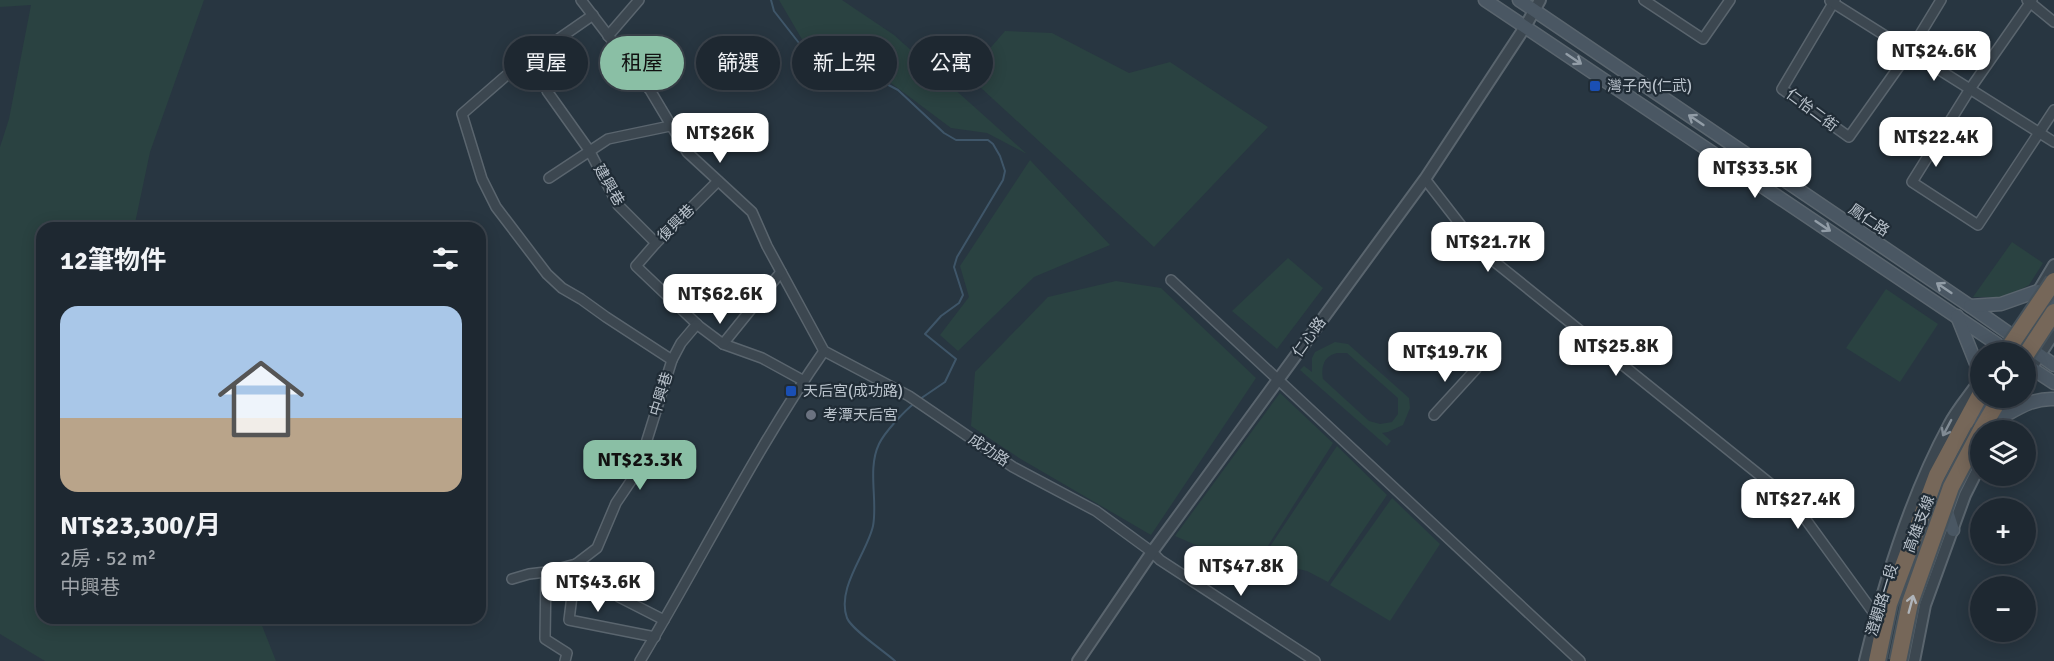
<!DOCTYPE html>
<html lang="zh-TW">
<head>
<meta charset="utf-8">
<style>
  :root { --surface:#1e2831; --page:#2b343d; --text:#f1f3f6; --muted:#a1a6ab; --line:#3c444d; --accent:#8abfa5 }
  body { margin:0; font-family:Signika,"Noto Sans TC",sans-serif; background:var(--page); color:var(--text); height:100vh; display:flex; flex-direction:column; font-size:22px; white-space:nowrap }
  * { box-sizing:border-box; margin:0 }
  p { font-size:20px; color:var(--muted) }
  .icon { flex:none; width:33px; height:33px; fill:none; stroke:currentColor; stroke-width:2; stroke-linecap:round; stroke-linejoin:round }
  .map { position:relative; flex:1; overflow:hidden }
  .sheet { position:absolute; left:36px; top:222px; width:450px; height:402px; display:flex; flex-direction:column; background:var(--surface); border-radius:18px; box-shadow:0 3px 15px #0003,0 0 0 2px var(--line) }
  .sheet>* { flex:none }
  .guide { position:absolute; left:504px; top:36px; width:570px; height:54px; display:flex; gap:12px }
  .fabs { position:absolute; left:1970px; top:342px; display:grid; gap:12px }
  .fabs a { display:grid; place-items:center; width:66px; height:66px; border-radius:50%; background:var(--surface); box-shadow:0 3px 15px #0003,0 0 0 2px var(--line); font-size:30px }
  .price { position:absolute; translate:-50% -51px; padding:0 14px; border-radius:12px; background:#fff; color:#222; font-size:20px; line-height:39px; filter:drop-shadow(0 2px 3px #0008) }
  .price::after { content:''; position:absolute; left:50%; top:36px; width:18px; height:14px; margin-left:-9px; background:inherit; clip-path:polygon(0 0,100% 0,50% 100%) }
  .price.on { background:var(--accent); color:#111 }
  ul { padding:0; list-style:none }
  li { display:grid; align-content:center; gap:12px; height:318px; padding:0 24px }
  li span { display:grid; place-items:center; height:186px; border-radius:18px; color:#555 }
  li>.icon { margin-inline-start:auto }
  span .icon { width:108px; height:108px; fill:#fffc; stroke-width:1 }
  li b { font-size:26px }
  h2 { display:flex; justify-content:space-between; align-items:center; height:72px; padding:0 24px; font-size:26px }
  .chip { padding:0 21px; border-radius:27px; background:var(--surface); box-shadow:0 3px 15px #0003,0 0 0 2px var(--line); font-size:21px; line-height:54px }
  .chip.on { background:var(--accent); color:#111 }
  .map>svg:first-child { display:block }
  .green { fill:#2a4241; fill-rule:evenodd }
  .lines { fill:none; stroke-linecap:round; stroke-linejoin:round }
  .stream { stroke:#3f5669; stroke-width:2 }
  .minor-casing { stroke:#5a656e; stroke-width:12 }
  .tertiary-casing { stroke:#5a656e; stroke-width:14 }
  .secondary-casing { stroke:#5a656e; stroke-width:15 }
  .motorway-casing { stroke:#46525b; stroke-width:20 }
  .minor { stroke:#3c4750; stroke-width:9 }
  .tertiary { stroke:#3c4750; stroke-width:10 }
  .secondary { stroke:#4a5763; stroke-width:12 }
  .motorway { stroke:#766759; stroke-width:16 }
  .motorway-bridge-casing { stroke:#46525b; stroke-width:20; stroke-linecap:butt }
  .motorway-bridge { stroke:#766759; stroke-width:16 }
  .oneway { stroke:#929da7 }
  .oneway2 { stroke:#818b94 }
  .oneway3 { stroke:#afb4ba }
  .transit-dot { fill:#1a4fb4; stroke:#202c36; stroke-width:2 }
  .worship-dot { fill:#6b7280; stroke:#202c36; stroke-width:2 }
  .labels { text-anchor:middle; stroke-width:4.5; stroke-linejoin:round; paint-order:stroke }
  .poi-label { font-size:15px; fill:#b9c2cb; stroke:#202c36; text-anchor:start }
  .street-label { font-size:15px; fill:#b9c2cb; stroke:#202c36 }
</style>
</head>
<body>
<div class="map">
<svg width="2054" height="661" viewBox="0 0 2054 661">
  <rect width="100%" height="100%" fill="#283641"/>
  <!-- green -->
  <g class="green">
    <polygon points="0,0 204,0 150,152 134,228 42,228 42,618 259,618 276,661 45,661 0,634 0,147 9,119 31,5 0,7"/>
    <polygon points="779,0 842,0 894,35 1027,154 987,133 951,128 863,62 814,51 803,41"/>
    <polygon points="1005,31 1052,33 1129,73 1170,62 1268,127 1154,247 967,75"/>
    <polygon points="1030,160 1110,245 1034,277 958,351 940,335 969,297 960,266"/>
    <polygon points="2012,242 2043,263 2029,285 2006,297 1973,297"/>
    <polygon points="1288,258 1323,288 1277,349 1232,311"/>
    <polygon points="1116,281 1161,288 1256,378 1151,535 1019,458 971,426 975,372 1048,297"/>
    <polygon points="1886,289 1938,324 1900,382 1846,348"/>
    <path d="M 1335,342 L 1348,344 L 1409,398 L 1410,408 L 1403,425 L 1388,432 L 1382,433 L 1391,441 L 1387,446 L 1300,370 L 1304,366 L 1312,372 L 1312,358 L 1315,352 ZM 1337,353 L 1347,353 L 1398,398 L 1398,414 L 1392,422 L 1380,424 L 1369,421 L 1323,379 C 1321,366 1324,356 1337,353 Z"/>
    <polygon points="1280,393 1333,443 1259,560 1242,565 1175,536"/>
    <polygon points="1337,446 1387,495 1328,582 1307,571 1261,560"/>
    <polygon points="1392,498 1440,544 1390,621 1330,585"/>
  </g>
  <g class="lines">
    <!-- stream -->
    <g class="stream">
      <polyline points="771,0 774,11 806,52 839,59 898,90 944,133 956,140 988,140 993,144 1000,156 1005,171 1003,180 957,257 954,267 963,295 959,303 941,316 925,334 956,359 945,382 920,399"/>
      <path d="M 895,661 C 884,651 852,630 847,618 C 836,588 867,553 873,526 C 878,501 867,469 879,444 C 884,433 905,410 915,403"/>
    </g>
    <defs>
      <g id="minor">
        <polyline points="581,0 650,90 687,152 752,212 767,246 824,351 909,396 1013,467 1096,511 1152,552 1160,560 1315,661"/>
        <polyline points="1644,0 1703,39 1730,0"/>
        <polyline points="1835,0 1782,89 1849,137 1910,51 1941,0"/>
        <polyline points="2027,0 2054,22"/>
        <polyline points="2032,0 1970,89 1912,182 1978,225 2054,110"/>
        <polyline points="1830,1 2054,142"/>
        <polyline points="593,15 508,74 462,114 482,179 496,207 547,274 562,288 581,299 606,317 672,360"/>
        <polyline points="608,36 639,0"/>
        <polyline points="547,91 589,150 618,205 656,243"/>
        <polyline points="549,178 608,139 670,126"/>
        <polyline points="1425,179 1480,250 1793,502 1876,616"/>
        <polyline points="718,181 656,243 636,266 699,326 723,344 762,358 804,381"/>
        <polyline points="1171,280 1580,661"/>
        <polyline points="723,344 781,272"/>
        <polyline points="1434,415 1476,369"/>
        <polyline points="576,564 569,620 655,637"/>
        <polyline points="546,572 545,639 567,653 565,661"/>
        <polyline points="512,579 529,574 546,572 576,564 597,548 616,503 637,472 672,360 681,343 697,324"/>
        <polyline points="619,597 664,620"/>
        <path d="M 640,661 C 702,558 755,450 824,351"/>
      </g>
      <g id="tertiary">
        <polyline points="2039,290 2054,265"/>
        <polyline points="2025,378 2054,333"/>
        <polyline points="1997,430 2014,398"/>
        <polyline points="1078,661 1152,552 1425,179 1525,27 1540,0"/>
        <path d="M 1865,661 C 1884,582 1910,497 1949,425 C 1957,409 1970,395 1980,380"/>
        <polyline points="1914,661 1925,605 1965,495 1980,465"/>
      </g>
      <g id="secondary">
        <polyline points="1485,0 2009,352"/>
        <polyline points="1519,0 1970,306 2054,365"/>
        <polyline points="1970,306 2001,304 2038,291"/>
        <polyline points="1957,316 1977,366 1978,384"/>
        <polyline points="2022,349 2023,343 2054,297"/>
        <polyline points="2025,364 2054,383"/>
        <path d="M 2004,416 C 2020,407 2034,398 2054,399"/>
        <polyline points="1978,419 1990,398"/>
        <polyline points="1944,502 1953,530"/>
      </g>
      <g id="motorway">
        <polyline points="1981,430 2000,398"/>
        <polyline points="1877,661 1889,604 1937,475 1980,395"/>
      </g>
    </defs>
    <!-- minor casing -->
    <use href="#minor" class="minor-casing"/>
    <!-- tertiary casing -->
    <use href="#tertiary" class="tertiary-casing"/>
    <!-- secondary casing -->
    <use href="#secondary" class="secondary-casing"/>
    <!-- motorway casing -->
    <use href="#motorway" class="motorway-casing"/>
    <!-- minor -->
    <use href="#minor" class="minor"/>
    <!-- tertiary -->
    <use href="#tertiary" class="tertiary"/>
    <!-- secondary -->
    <use href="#secondary" class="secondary"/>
    <!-- motorway -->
    <use href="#motorway" class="motorway"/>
    <defs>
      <g id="motorway-bridge">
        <polyline points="2006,352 2054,281"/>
        <polyline points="2025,356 2054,312"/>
        <polyline points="1898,661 1910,603 1951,487 1980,432"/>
      </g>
    </defs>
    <!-- motorway-bridge casing -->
    <use href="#motorway-bridge" class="motorway-bridge-casing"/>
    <!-- motorway-bridge -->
    <use href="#motorway-bridge" class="motorway-bridge"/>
  </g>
  <!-- one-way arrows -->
  <defs><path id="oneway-shaft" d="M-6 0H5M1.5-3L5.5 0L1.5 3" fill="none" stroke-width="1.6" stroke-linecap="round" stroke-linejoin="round" transform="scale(1.5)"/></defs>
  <g class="oneway">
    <use href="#oneway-shaft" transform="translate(1574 59) rotate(34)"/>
    <use href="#oneway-shaft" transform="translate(1696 120) rotate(-146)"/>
    <use href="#oneway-shaft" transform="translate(1823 226) rotate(34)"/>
    <use href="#oneway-shaft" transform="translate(1944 288) rotate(-146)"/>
  </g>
  <use class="oneway2" href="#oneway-shaft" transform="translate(1947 428) rotate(118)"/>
  <use class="oneway3" href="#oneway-shaft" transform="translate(1911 604) rotate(-75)"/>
  <!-- markers -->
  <g class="transit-dot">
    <rect x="1589" y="80" width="12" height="12" rx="3"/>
    <rect x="785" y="385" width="12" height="12" rx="3"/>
  </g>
  <circle class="worship-dot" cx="811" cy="415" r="6"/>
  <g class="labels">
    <!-- poi labels -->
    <g class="poi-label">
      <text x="1607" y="91">灣子內(仁武)</text>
      <text x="803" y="396">天后宮(成功路)</text>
      <text x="823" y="420">考潭天后宮</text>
    </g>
    <!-- street labels -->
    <g class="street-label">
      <text transform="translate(1812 110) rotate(37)" y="5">仁怡二街</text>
      <text transform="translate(609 185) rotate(60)" y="5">建興巷</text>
      <text transform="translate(1869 220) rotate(34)" y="5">鳳仁路</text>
      <text transform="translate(676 223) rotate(-45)" y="5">復興巷</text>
      <text transform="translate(1309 337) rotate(-54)" y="5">仁心路</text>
      <text transform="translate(661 394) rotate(-73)" y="5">中興巷</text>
      <text transform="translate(989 450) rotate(34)" y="5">成功路</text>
      <text transform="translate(1919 524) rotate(-69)" y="5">高雄支線</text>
      <text transform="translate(1882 600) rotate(-73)" y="5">澄觀路一段</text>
    </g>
  </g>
</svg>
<div class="fabs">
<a><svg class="icon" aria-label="locate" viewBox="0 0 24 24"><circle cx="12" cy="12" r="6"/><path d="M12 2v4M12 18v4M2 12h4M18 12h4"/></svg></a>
<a><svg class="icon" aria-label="layers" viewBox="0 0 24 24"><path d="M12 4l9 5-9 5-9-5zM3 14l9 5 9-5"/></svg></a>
<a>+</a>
<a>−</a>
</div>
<b class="price" style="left:1934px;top:82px">NT$24.6K</b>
<b class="price" style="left:720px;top:164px">NT$26K</b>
<b class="price" style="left:1936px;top:168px">NT$22.4K</b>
<b class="price" style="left:1755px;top:199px">NT$33.5K</b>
<b class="price" style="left:1488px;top:273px">NT$21.7K</b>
<b class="price" style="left:720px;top:325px">NT$62.6K</b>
<b class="price" style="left:1616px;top:377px">NT$25.8K</b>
<b class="price" style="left:1445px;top:383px">NT$19.7K</b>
<b class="price on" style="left:640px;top:491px">NT$23.3K</b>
<b class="price" style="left:1798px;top:530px">NT$27.4K</b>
<b class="price" style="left:1241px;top:597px">NT$47.8K</b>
<b class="price" style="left:598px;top:613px">NT$43.6K</b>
<div class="guide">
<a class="chip">買屋</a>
<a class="chip on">租屋</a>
<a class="chip">篩選</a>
<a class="chip">新上架</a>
<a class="chip">公寓</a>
</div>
<section class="sheet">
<h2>12筆物件<svg class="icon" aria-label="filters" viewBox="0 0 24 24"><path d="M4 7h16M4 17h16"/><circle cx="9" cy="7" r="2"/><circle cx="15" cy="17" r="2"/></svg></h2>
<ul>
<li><span style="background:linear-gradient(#a9c7e8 60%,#b9a48a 0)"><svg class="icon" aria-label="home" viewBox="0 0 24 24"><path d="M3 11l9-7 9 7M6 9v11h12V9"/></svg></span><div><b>NT$23,300/月</b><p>2房 · 52 m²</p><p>中興巷</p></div></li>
</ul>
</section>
</div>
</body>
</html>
